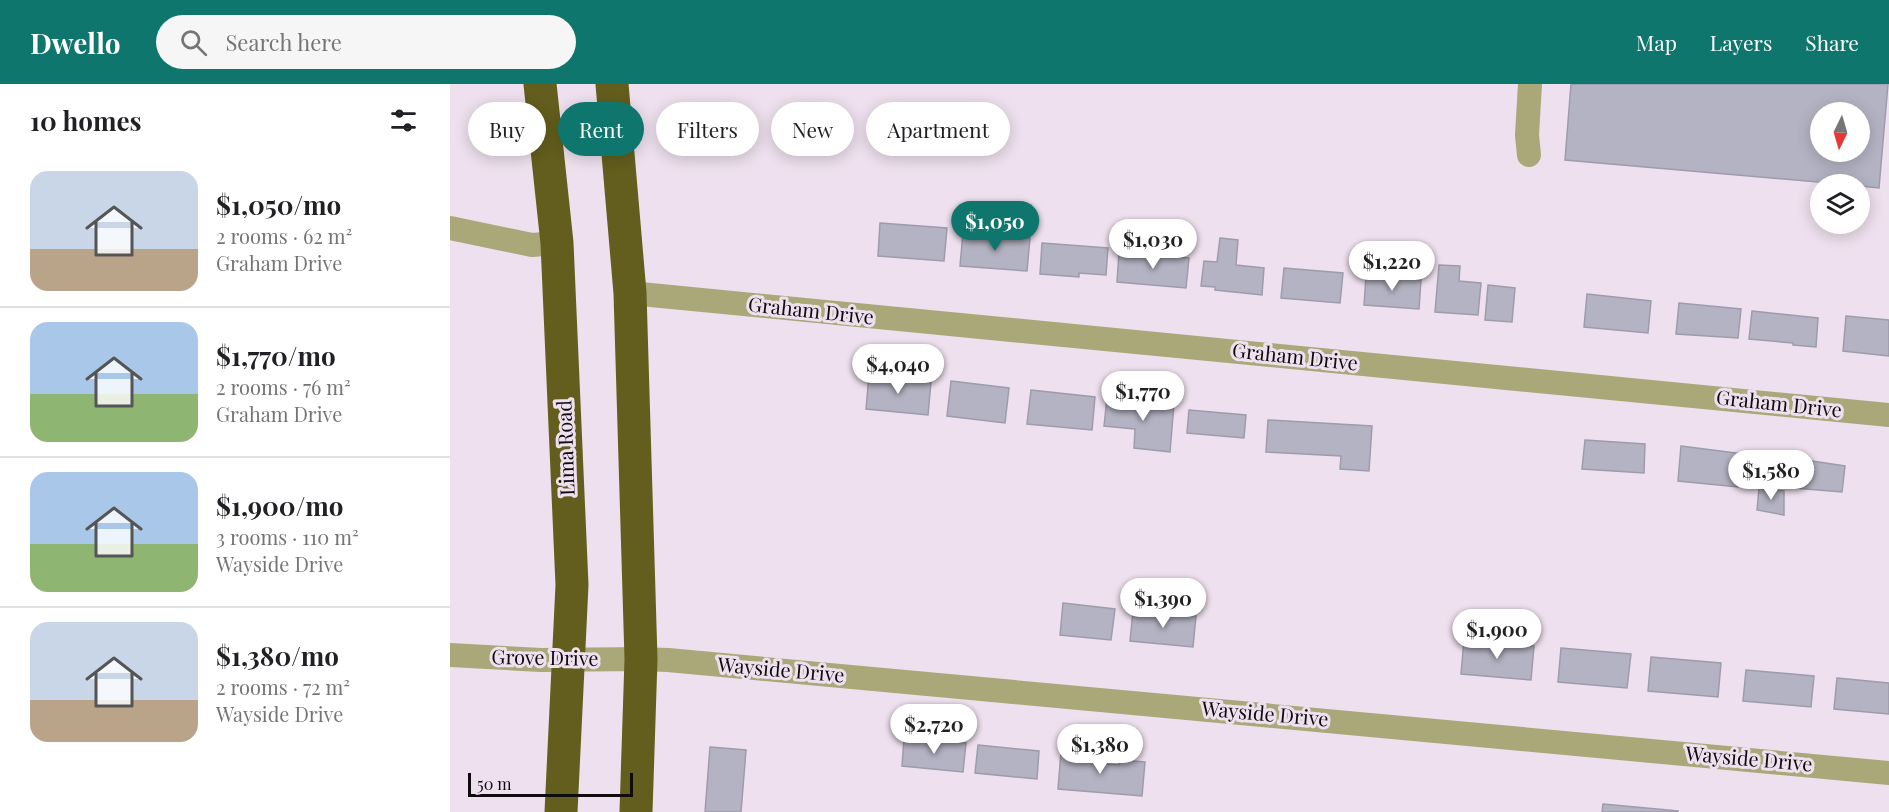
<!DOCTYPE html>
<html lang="en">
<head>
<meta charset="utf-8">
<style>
  :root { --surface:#fff; --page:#f6f6f6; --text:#202124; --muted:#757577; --line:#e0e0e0; --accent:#0f766e }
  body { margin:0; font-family:"Playfair Display",serif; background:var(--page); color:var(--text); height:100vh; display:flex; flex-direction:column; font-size:22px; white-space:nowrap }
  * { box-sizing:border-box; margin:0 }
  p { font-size:20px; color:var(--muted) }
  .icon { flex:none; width:33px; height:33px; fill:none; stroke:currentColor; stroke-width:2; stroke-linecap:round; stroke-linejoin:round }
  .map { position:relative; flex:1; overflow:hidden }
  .side { display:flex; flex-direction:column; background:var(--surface); width:450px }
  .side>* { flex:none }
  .guide { position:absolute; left:18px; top:18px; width:570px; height:54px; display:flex; gap:12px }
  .needle { width:39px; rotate:185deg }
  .tools { position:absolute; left:1360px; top:18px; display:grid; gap:12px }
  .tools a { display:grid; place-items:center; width:60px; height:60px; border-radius:50%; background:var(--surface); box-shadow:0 3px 15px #0003; font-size:30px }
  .scale { position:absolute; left:18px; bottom:15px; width:165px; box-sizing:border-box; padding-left:6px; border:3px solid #0f0b0f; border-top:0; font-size:16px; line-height:21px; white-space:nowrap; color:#0f0b0f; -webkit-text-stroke:4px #eee0ee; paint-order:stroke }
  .price { position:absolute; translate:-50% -51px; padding:0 14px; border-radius:21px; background:#fff; color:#222; font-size:20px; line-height:39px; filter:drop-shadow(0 2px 3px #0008) }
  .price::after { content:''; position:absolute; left:50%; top:36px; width:18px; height:14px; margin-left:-9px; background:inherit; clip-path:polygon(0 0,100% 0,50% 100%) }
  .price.selected { background:var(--accent); color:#fff }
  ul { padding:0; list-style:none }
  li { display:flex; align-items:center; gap:18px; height:150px; padding:0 30px }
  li+li { border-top:2px solid var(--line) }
  li span { display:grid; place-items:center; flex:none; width:168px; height:120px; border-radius:18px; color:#555 }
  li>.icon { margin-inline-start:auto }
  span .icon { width:72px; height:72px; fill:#fffc; stroke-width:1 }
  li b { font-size:26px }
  h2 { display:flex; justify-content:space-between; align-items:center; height:72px; padding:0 30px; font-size:26px }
  .pill { padding:0 21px; border-radius:27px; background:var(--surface); box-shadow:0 3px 15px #0003; font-size:21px; line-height:54px }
  .pill.selected { background:var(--accent); color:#fff }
  header { display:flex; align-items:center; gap:36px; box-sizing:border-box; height:84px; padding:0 30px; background:var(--accent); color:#fff }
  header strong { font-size:28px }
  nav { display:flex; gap:33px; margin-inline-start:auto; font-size:21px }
  .search { width:420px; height:54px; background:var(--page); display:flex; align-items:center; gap:15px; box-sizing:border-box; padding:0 21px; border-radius:33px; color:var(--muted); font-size:22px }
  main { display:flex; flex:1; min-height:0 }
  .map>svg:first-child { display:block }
  .building { fill:#b4b3c3; stroke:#9d9cac; stroke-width:1.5; fill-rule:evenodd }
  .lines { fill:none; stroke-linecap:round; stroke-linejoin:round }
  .minor { stroke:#aaa879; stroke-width:24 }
  .highway { stroke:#635e1d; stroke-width:33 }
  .labels { text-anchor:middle; stroke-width:6; stroke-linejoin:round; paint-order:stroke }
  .street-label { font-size:20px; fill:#0f0b0f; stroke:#eee0ee }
</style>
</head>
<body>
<header>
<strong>Dwello</strong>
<div class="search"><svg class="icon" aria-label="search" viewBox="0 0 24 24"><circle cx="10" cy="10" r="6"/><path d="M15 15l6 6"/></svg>Search here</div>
<nav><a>Map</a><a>Layers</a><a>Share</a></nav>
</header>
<main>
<section class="side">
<h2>10 homes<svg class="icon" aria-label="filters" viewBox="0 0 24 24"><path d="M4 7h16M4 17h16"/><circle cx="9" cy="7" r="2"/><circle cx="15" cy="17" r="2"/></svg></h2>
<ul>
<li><span style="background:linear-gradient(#c9d6e8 65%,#b9a48a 0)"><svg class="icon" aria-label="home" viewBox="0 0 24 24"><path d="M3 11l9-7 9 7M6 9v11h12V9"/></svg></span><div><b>$1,050/mo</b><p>2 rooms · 62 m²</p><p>Graham Drive</p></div></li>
<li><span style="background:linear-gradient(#a9c7e8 60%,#8fb573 0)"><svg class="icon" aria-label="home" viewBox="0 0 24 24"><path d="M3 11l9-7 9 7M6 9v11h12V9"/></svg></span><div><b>$1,770/mo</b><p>2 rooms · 76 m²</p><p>Graham Drive</p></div></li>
<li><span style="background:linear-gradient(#a9c7e8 60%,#8fb573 0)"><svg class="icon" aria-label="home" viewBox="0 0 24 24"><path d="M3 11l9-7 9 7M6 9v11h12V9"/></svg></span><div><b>$1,900/mo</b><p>3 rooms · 110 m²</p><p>Wayside Drive</p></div></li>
<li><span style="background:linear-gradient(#c9d6e8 65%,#b9a48a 0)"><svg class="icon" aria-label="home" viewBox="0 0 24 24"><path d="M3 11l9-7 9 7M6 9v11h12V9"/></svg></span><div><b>$1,380/mo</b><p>2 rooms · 72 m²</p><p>Wayside Drive</p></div></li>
</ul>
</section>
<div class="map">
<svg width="1439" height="728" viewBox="0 0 1439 728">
  <rect width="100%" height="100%" fill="#eee0ee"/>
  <!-- building -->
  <g class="building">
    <path d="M 1121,0 L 1438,0 L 1429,104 L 1410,102 L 1410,100 L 1391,100 L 1115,76 ZM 1371,28 L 1410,28 L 1410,68 L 1371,68 Z"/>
    <polygon points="430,139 497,144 494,177 428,172"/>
    <polygon points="513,148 580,154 577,187 510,182"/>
    <polygon points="770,154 788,156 786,181 814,184 812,211 765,206 765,203 751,202 754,177 767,178"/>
    <polygon points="592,159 658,164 656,191 629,189 629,193 590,190"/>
    <polygon points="669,168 739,174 736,204 667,198"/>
    <polygon points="989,181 1010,182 1009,197 1031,199 1028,231 985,228"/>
    <polygon points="834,184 893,189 890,219 831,214"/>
    <polygon points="916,192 971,196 969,225 914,221"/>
    <polygon points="1038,201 1065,204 1062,238 1035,236"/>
    <polygon points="1137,210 1201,217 1198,249 1134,243"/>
    <polygon points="1229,219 1291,225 1288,254 1226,250"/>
    <polygon points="1302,227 1368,234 1366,263 1343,261 1343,259 1299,255"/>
    <polygon points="1396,232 1439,236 1439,272 1393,267"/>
    <polygon points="419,291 481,298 478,331 416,325"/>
    <polygon points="501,297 559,304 555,339 497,332"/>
    <polygon points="581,306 645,313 642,346 577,340"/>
    <polygon points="657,314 724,320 720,368 684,364 685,345 654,342"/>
    <polygon points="739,326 796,331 794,354 737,349"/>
    <polygon points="818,336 922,342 919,387 890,385 891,372 816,368"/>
    <polygon points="1135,356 1195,360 1194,389 1132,385"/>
    <polygon points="1231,362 1293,370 1288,403 1228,397"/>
    <polygon points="1335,373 1395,382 1392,408 1331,403"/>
    <polygon points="1309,404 1334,407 1334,431 1307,426"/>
    <polygon points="613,519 665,525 661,556 610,551"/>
    <polygon points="683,527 746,532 743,563 680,557"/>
    <polygon points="1014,556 1084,562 1081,596 1011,590"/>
    <polygon points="1111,564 1181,570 1177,604 1108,598"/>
    <polygon points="1201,573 1271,579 1268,613 1198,607"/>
    <polygon points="1296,586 1364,592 1361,623 1293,617"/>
    <polygon points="1387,594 1439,599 1439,630 1384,625"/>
    <polygon points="454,654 516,659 513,688 452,682"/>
    <polygon points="528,661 589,667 587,695 525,689"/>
    <polygon points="260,663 296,666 291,728 255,728"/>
    <polygon points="611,668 645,671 644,679 669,681 670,676 695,678 692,712 608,705"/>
    <polygon points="1153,720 1228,727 1228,728 1152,728"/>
  </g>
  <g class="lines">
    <!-- minor -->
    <g class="minor">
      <polyline points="1079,71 1077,51 1080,0"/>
      <polyline points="0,144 82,161 107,159"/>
      <polyline points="180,209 1439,331"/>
      <polyline points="0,571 91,576 191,575 218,576 1439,689"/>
    </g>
    <!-- highway -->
    <g class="highway">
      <polyline points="90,0 107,159 122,501 111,728"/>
      <polyline points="162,0 180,209 191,575 186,728"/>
    </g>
  </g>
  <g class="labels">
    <!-- street labels -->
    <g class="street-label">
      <text transform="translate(361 227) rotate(6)" y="7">Graham Drive</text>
      <text transform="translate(845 273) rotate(6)" y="7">Graham Drive</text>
      <text transform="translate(1329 320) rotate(6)" y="7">Graham Drive</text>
      <text transform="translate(116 364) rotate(-92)" y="7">Lima Road</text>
      <text transform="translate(95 574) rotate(1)" y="7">Grove Drive</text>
      <text transform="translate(331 586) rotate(5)" y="7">Wayside Drive</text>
      <text transform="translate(815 630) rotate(5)" y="7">Wayside Drive</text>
      <text transform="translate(1299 675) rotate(5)" y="7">Wayside Drive</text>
    </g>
  </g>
</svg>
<div class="tools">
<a><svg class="needle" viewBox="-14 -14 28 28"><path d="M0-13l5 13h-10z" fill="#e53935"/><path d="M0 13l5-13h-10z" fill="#757577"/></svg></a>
<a><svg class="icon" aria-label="layers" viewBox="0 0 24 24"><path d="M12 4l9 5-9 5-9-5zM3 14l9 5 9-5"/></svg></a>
</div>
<div class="scale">50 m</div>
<b class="price selected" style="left:545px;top:168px">$1,050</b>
<b class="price" style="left:703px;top:186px">$1,030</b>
<b class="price" style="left:942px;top:208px">$1,220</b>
<b class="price" style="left:448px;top:311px">$4,040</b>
<b class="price" style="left:693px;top:338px">$1,770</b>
<b class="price" style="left:1321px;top:417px">$1,580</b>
<b class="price" style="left:713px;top:545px">$1,390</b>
<b class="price" style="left:1047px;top:576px">$1,900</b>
<b class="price" style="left:484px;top:671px">$2,720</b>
<b class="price" style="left:650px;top:691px">$1,380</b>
<div class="guide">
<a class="pill">Buy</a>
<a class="pill selected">Rent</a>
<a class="pill">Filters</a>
<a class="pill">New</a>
<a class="pill">Apartment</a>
</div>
</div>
</main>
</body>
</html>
